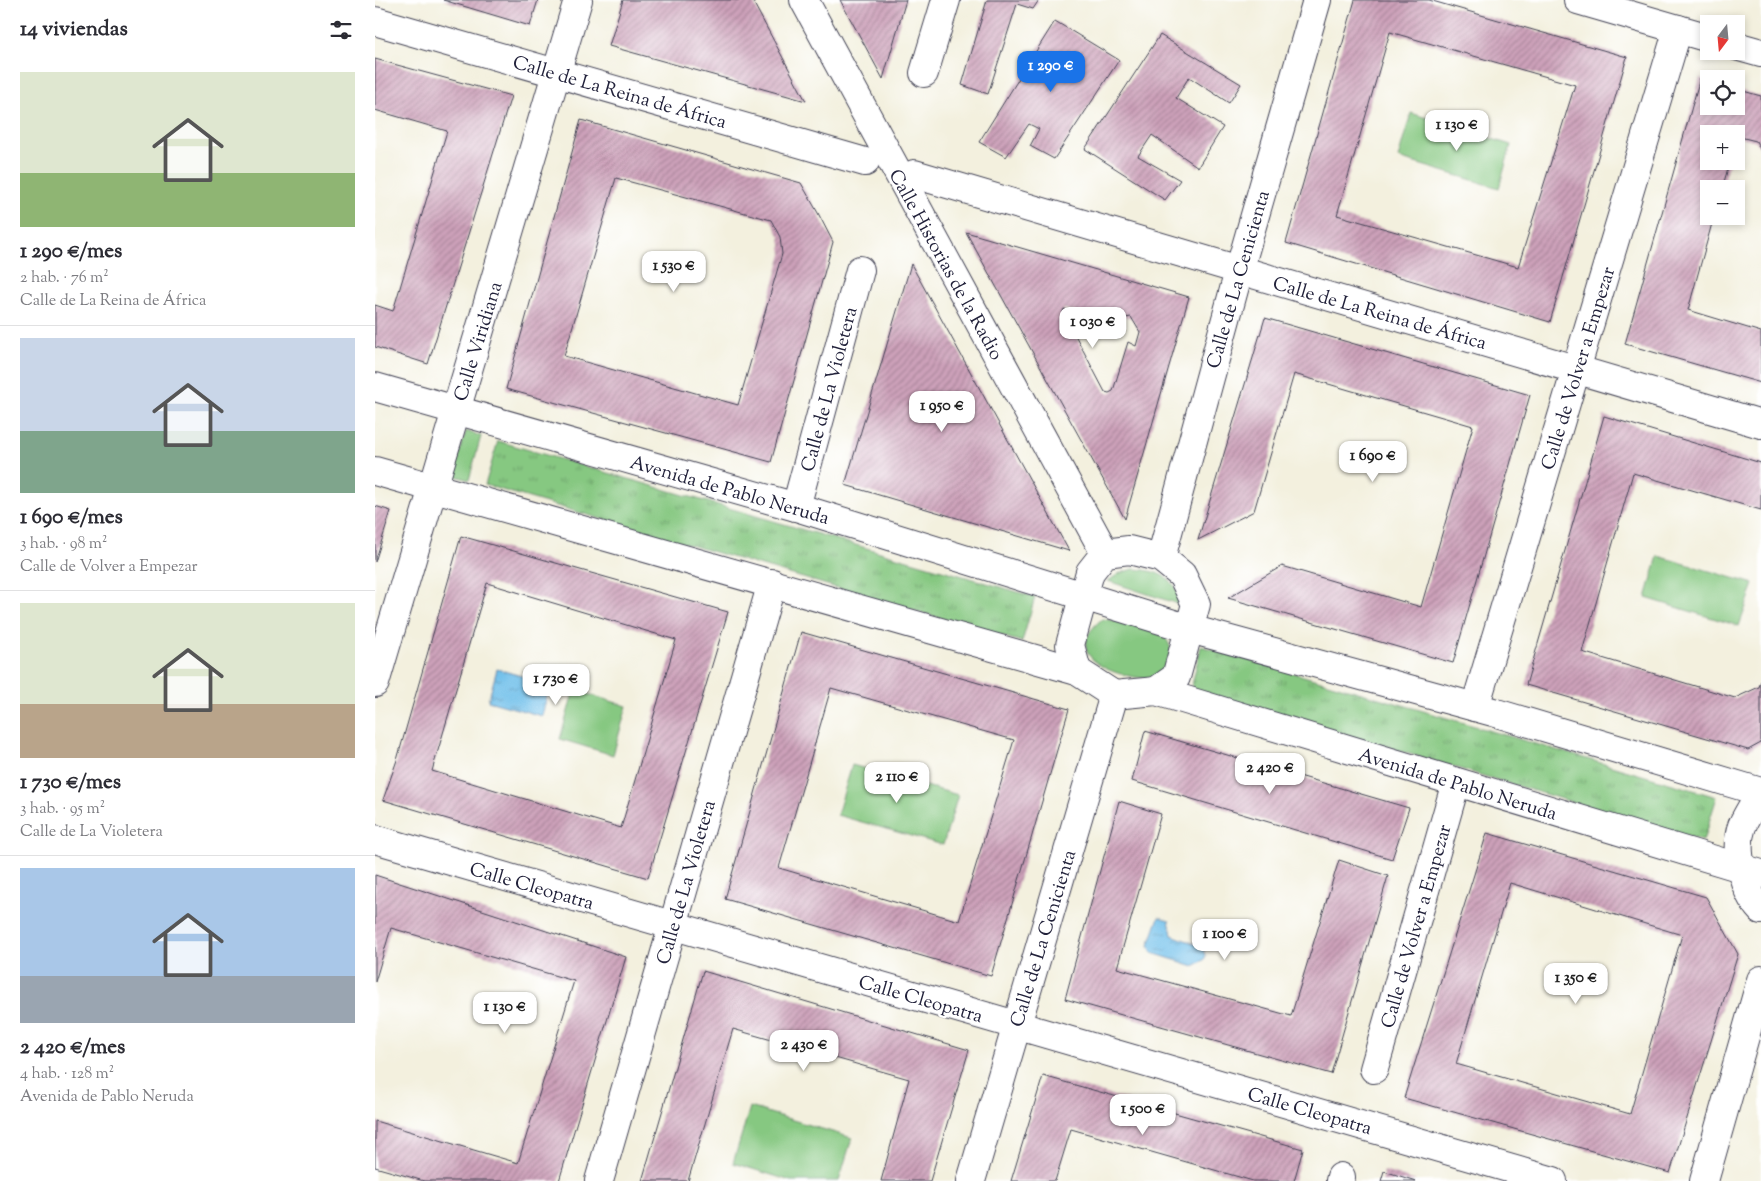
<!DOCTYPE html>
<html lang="es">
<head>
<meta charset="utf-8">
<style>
  :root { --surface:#fff; --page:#f7f7f7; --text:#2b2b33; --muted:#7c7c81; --line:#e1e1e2; --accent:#1a73e8 }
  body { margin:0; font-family:"Sorts Mill Goudy",serif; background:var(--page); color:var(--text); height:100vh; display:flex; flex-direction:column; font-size:19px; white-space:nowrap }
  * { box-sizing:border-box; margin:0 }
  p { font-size:16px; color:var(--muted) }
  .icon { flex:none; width:28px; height:28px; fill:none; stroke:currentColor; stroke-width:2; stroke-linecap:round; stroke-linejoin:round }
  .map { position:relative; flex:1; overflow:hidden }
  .details { display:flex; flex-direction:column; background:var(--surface); width:375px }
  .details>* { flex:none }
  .needle { width:32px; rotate:196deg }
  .buttons { position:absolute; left:1325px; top:15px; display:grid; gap:10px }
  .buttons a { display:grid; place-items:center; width:45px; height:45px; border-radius:0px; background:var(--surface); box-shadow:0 2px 8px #0003; font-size:25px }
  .price { position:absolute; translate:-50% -42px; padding:0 11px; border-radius:10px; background:#fff; color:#222; font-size:16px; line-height:32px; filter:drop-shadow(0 1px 2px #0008) }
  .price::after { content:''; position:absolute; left:50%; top:30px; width:15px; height:11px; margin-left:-8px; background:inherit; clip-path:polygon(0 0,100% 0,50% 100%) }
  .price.on { background:var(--accent); color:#fff }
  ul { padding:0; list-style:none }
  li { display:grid; align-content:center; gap:10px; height:265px; padding:0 20px }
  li+li { border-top:1px solid var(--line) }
  li span { display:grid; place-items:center; height:155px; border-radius:0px; color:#555 }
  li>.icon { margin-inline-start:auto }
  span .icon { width:90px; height:90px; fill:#fffc; stroke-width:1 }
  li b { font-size:21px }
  h2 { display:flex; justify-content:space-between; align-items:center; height:60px; padding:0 20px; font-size:21px }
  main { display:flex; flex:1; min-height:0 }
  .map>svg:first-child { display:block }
  .green { fill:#86c881; stroke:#54755e }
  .park { fill:url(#park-tufts); stroke:#54755e }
  .water { fill:url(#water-ripples); stroke:#497092 }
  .building { fill:url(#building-hatch); fill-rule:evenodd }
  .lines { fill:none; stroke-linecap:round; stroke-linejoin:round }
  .street-casing { stroke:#414153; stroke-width:30 }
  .secondary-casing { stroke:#414153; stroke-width:30 }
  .street { stroke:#fff; stroke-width:28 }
  .secondary { stroke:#fff; stroke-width:28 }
  .labels { text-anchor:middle; stroke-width:4.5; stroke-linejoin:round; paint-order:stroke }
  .street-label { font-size:19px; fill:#22223b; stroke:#fff }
</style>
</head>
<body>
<main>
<section class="details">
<h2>14 viviendas<svg class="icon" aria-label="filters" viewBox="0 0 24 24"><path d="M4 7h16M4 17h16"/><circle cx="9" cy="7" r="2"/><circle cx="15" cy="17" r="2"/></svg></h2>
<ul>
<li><span style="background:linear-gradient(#dfe7d0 65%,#8fb573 0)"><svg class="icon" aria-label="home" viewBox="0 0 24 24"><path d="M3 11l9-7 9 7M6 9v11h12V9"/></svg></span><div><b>1 290 €/mes</b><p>2 hab. · 76 m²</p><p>Calle de La Reina de África</p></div></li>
<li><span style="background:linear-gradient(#c9d6e8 60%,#7fa58c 0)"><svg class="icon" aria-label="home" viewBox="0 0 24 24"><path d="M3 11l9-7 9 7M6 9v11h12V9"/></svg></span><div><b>1 690 €/mes</b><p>3 hab. · 98 m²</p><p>Calle de Volver a Empezar</p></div></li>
<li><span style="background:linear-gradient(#dfe7d0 65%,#b9a48a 0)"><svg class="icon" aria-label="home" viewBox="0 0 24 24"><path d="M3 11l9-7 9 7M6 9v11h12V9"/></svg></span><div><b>1 730 €/mes</b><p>3 hab. · 95 m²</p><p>Calle de La Violetera</p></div></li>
<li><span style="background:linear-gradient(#a9c7e8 70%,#9aa5b1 0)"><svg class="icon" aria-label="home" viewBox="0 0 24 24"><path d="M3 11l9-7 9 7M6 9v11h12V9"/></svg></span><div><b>2 420 €/mes</b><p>4 hab. · 128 m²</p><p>Avenida de Pablo Neruda</p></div></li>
</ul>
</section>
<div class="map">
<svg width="1386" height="1181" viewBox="0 0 1386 1181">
  <defs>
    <pattern id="park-tufts" width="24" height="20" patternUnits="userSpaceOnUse" patternTransform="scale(1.25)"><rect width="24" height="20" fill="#86c881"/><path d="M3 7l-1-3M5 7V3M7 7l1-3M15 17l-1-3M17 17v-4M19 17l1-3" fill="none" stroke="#6da26b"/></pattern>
    <pattern id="water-ripples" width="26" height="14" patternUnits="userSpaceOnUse" patternTransform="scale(1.25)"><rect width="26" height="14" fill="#70bfea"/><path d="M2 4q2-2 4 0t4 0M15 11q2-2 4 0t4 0" fill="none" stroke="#5c9bbf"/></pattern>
    <pattern id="building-hatch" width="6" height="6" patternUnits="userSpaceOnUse" patternTransform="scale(1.25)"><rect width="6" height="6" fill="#cda1ba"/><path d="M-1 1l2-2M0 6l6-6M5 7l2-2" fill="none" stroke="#a68398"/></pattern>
  </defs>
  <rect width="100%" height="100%" fill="#fff"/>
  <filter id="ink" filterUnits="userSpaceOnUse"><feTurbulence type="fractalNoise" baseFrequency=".02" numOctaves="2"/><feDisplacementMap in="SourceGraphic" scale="10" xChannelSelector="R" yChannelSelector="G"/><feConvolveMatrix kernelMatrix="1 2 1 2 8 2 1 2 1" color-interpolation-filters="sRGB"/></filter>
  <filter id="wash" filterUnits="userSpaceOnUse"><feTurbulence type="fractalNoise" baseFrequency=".0096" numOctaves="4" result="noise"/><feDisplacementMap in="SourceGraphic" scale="20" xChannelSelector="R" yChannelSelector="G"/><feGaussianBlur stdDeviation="1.12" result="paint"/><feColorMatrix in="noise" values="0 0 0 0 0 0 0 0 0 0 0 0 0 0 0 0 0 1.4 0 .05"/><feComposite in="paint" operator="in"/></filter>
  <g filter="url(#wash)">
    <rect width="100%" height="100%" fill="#f3f0de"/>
    <!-- green -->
    <g class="green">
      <polygon points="1036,113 1136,145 1124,188 1023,158"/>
      <polygon points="91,431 106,436 94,480 78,475"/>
      <polygon points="1283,556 1379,584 1364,626 1271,598"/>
      <path d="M 758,569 C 783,570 803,578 806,605 L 733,581 L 745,573 Z"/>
      <path d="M 727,619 C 741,620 781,628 791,639 C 796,646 797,652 797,661 L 781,678 C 747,681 680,658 727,619 Z"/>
      <polygon points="199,690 252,706 238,755 185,739"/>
      <polygon points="477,765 583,795 568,845 462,815"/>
      <polygon points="375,1107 477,1138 464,1181 416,1181 358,1163"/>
    </g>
    <!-- park -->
    <g class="park">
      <polygon points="123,441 660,597 647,642 110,485"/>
      <polygon points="826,646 1342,797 1328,841 816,689"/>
    </g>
    <!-- water -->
    <g class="water">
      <polygon points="122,669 175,684 167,716 113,701"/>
      <polygon points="784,917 794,920 797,935 828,947 831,955 829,960 819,966 777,953 774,945"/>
    </g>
    <g id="blocks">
      <!-- building -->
      <g class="building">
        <polygon points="68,0 163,0 155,26"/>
        <polygon points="248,0 377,0 431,101 234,46"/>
        <polygon points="465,0 531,0 508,79"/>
        <polygon points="612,0 664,0 658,9 642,4 613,94 587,85"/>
        <path d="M 980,0 L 1054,0 L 1252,57 L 1175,322 L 911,243 ZM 1015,32 L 1200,85 L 1143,267 L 962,215 Z"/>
        <polygon points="680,21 744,60 679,159 655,146 664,129 654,124 631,157 604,142"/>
        <polygon points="785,35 866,84 854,103 814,77 801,98 848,127 823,167 777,135 763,156 805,180 790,200 710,149"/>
        <polygon points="0,59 136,96 53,364 0,347 0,305 18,311 72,131 0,110"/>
        <polygon points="1325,78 1334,81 1334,106 1361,106 1361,89 1386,96 1386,151 1381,141 1361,136 1361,134 1334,134 1334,161 1355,161 1347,189 1334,189 1334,216 1339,216 1313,310 1386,332 1386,383 1250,344"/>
        <path d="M 206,120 L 426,183 L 443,213 L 458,242 L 396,462 L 131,389 ZM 241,178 L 396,220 L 405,237 L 407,254 L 363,405 L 189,356 Z"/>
        <path d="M 591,232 L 814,297 L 750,519 L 669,373 ZM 689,309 L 742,323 L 743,315 L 751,318 L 756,317 L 765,332 L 761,346 L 753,342 L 738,391 L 734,393 L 730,392 L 688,312 Z"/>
        <polygon points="536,264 694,551 470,485"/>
        <polygon points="890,318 1155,395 1078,663 853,598 907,566 1046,607 1098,426 919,374 879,511 823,540"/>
        <polygon points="1229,416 1386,463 1386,510 1258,473 1207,652 1360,698 1384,687 1386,681 1386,743 1373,750 1151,685"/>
        <polygon points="0,506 16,511 0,562"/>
        <path d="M 86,536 L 353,612 L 273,878 L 8,800 L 22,760 ZM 112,583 L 301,640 L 246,828 L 57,771 Z"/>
        <path d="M 426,632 L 694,709 L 616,976 L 350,899 ZM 456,688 L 639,740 L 584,921 L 404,868 Z"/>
        <polygon points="770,731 1034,808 1017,859 757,781"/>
        <polygon points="744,801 786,814 742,968 916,1016 964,860 1013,876 956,1074 690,999"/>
        <path d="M 1112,833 L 1331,897 L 1363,954 L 1295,1173 L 1029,1098 ZM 1135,883 L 1307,935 L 1255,1114 L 1081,1064 Z"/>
        <polygon points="0,875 251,957 184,1181 49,1181 0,1167 0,1121 143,1163 199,981 16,928 0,982"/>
        <polygon points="328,971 594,1050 555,1181 506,1181 534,1079 358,1029 313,1181 267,1181"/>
        <polygon points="668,1076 928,1149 919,1181 878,1181 696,1129 680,1181 636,1181"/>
        <polygon points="1009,1171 1041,1181 1006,1181"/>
      </g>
    </g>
  </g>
  <g filter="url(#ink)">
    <use href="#blocks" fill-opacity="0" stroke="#414153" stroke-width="1"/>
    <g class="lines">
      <defs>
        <g id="street">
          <polyline points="429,0 730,553"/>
          <polyline points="1203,0 1334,38"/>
          <polyline points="0,21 490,162"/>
          <polyline points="1361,46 1386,53"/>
          <polyline points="549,73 571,0"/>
          <polyline points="539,174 1386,424"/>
          <polyline points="421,507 485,270"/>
          <polyline points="786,558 864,271 942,0"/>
          <polyline points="0,683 203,0"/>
          <polyline points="1100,707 1303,29"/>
          <polyline points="0,839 1178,1181"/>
          <polyline points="999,1069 1081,782"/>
          <polyline points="224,1181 397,583"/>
          <polyline points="596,1181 739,695"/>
          <polyline points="965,1181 966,1177"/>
          <polyline points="1329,1181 1386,980"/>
        </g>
        <g id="secondary">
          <polyline points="0,387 421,507 815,629 1118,712 1386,792"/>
          <polyline points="0,471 702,671 739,695 781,691 1386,874"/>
          <polyline points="702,671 695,645 715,572 730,553 754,550 786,558 807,575 821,604 801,677 781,691"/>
          <path d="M 1386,792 C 1380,803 1372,814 1367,826 C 1358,850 1369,892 1386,910"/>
        </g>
      </defs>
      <!-- street casing -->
      <use href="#street" class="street-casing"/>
      <!-- secondary casing -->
      <use href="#secondary" class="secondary-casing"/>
      <!-- street -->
      <use href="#street" class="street"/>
      <!-- secondary -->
      <use href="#secondary" class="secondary"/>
    </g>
  </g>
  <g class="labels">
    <!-- street labels -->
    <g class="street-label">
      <text transform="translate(245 91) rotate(16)" y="7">Calle de La Reina de África</text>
      <text transform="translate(572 264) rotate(61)" y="7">Calle Historias de la Radio</text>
      <text transform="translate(862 279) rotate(-74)" y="7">Calle de La Cenicienta</text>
      <text transform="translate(1005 312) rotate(16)" y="7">Calle de La Reina de África</text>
      <text transform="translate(102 341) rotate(-73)" y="7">Calle Viridiana</text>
      <text transform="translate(1202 368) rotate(-73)" y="7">Calle de Volver a Empezar</text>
      <text transform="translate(453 389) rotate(-75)" y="7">Calle de La Violetera</text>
      <text transform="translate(355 489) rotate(16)" y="7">Avenida de Pablo Neruda</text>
      <text transform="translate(1083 783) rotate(17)" y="7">Avenida de Pablo Neruda</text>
      <text transform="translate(310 882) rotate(-74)" y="7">Calle de La Violetera</text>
      <text transform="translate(157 885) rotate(16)" y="7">Calle Cleopatra</text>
      <text transform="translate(1040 926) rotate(-74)" y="7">Calle de Volver a Empezar</text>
      <text transform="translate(667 938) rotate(-73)" y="7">Calle de La Cenicienta</text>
      <text transform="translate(546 998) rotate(16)" y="7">Calle Cleopatra</text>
      <text transform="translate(935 1110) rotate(16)" y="7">Calle Cleopatra</text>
    </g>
  </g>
</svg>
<div class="buttons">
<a><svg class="needle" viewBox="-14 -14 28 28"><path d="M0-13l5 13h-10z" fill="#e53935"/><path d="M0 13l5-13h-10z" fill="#7c7c81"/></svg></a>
<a><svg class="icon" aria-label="locate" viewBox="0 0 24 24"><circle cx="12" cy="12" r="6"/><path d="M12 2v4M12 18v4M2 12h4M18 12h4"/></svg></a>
<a>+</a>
<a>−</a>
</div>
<b class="price on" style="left:676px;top:93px">1 290 €</b>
<b class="price" style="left:1082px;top:152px">1 130 €</b>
<b class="price" style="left:299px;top:293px">1 530 €</b>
<b class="price" style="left:718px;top:349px">1 030 €</b>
<b class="price" style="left:567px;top:433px">1 950 €</b>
<b class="price" style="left:998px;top:483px">1 690 €</b>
<b class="price" style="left:181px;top:706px">1 730 €</b>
<b class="price" style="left:895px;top:795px">2 420 €</b>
<b class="price" style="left:522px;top:804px">2 110 €</b>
<b class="price" style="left:850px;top:961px">1 100 €</b>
<b class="price" style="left:1201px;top:1005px">1 350 €</b>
<b class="price" style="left:130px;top:1034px">1 130 €</b>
<b class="price" style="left:429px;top:1072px">2 430 €</b>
<b class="price" style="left:768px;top:1136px">1 500 €</b>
</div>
</main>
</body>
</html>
